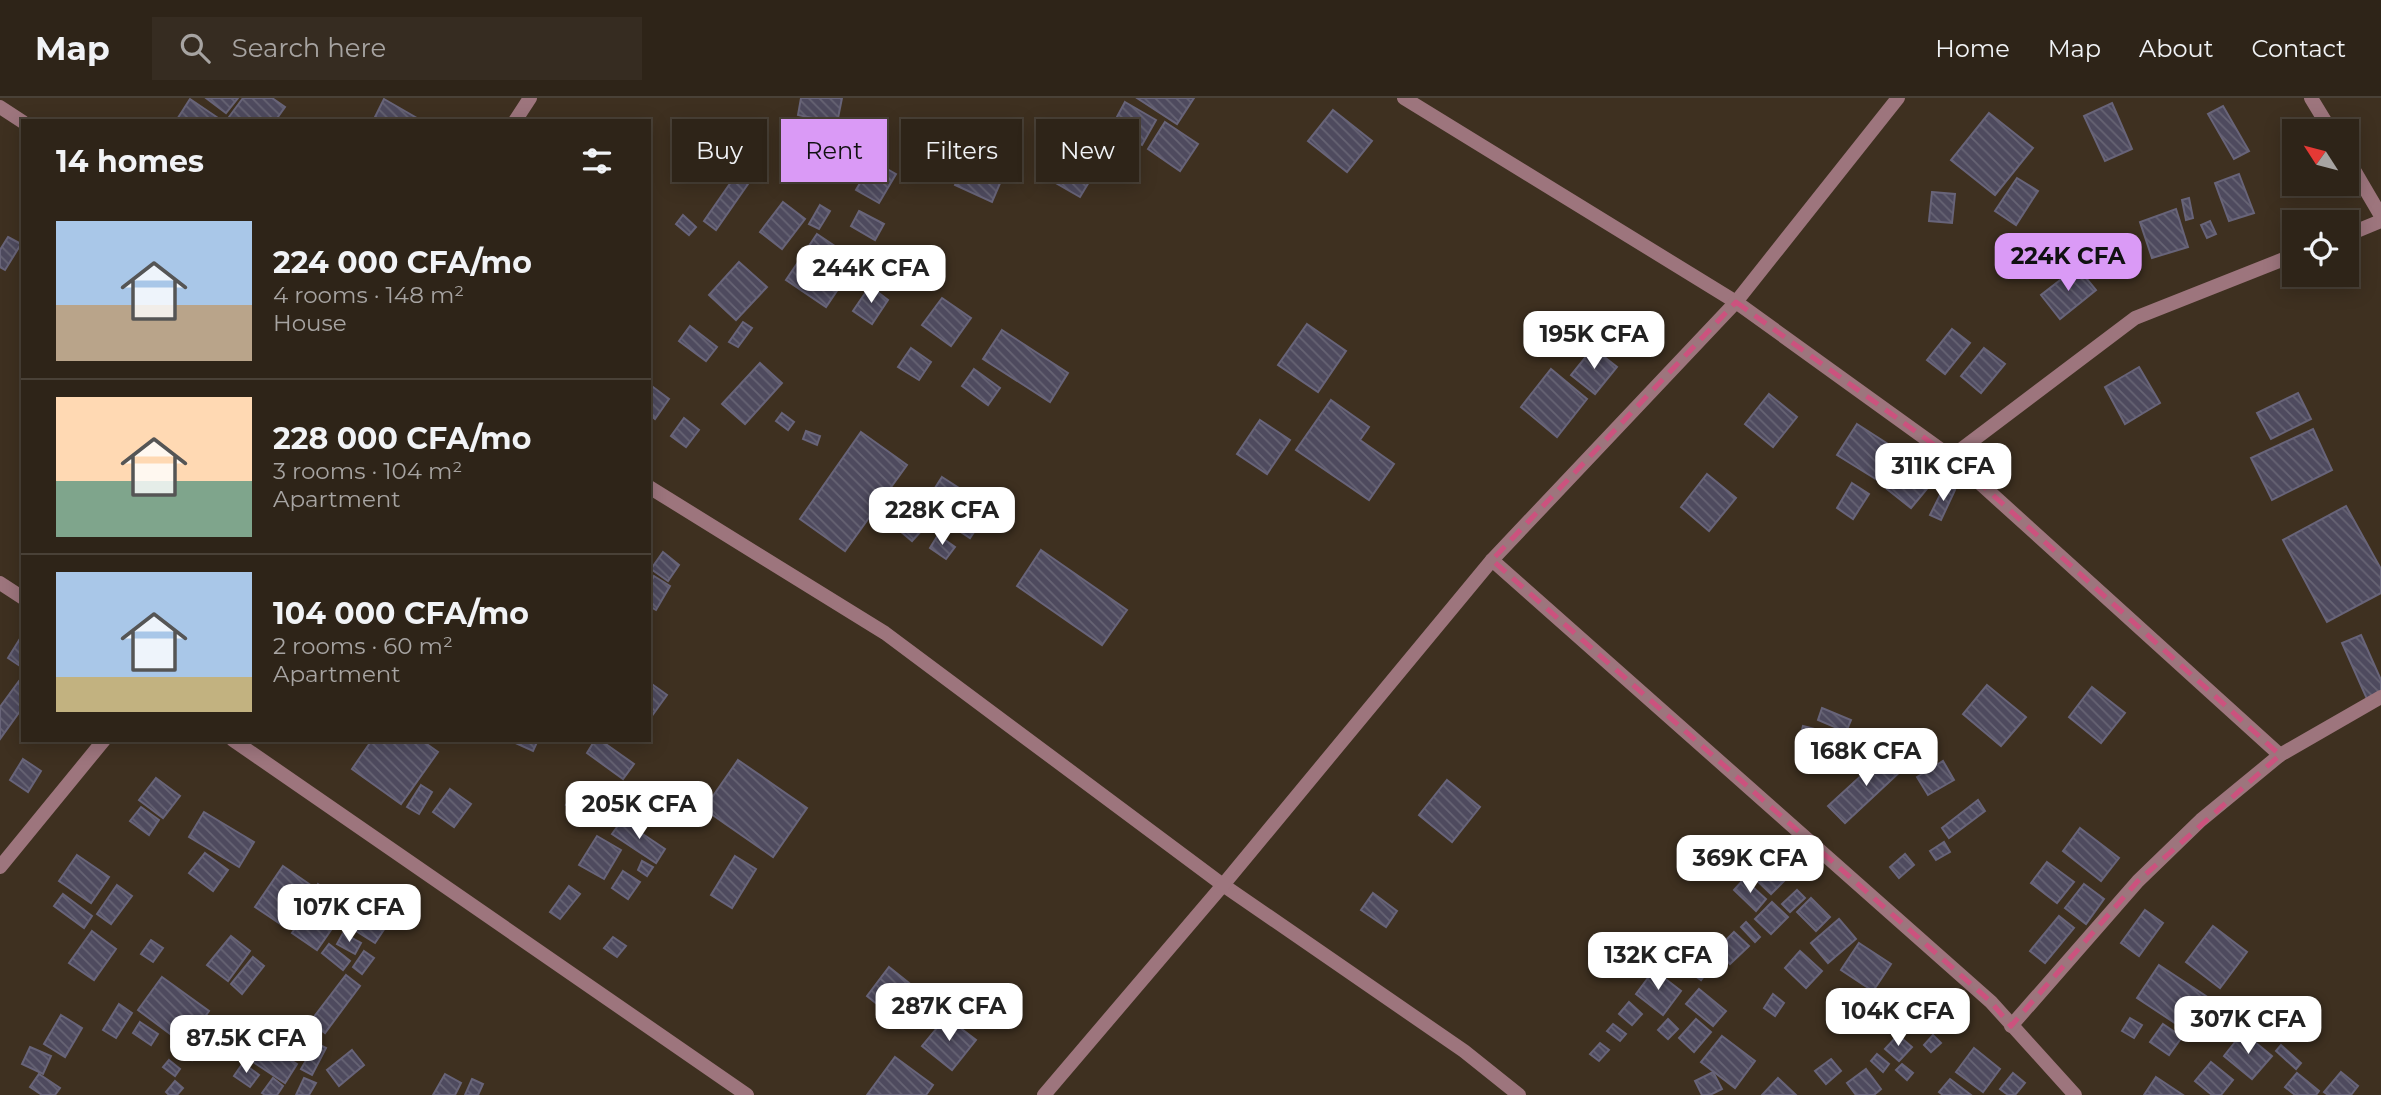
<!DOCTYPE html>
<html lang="en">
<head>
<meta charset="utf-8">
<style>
  :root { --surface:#2e2418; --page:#362c21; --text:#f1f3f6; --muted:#a7a4a2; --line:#494137; --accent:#da9af6 }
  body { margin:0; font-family:Montserrat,sans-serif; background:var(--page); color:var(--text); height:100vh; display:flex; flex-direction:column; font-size:26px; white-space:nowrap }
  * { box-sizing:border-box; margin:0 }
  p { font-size:23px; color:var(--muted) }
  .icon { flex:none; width:38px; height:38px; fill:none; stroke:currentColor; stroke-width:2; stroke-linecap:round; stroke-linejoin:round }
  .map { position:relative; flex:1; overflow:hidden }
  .drawer { position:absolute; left:21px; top:21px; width:630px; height:623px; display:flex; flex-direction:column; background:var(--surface); border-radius:0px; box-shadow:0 4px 18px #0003,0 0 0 2px var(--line) }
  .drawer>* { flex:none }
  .banner { position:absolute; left:672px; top:21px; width:665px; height:63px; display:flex; gap:14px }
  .needle { width:46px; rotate:306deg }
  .controls { position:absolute; left:2282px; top:21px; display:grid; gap:14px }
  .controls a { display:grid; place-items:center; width:77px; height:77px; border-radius:0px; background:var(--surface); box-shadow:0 4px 18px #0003,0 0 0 2px var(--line); font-size:35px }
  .price { position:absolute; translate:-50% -60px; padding:0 16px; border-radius:14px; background:#fff; color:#222; font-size:23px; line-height:46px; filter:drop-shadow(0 2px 4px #0008) }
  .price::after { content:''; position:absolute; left:50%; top:42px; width:21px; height:16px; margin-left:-10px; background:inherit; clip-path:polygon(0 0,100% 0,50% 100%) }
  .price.on { background:var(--accent); color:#111 }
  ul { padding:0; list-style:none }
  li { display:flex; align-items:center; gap:21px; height:175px; padding:0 35px }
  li+li { border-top:2px solid var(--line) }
  li span { display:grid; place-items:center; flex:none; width:196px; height:140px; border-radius:0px; color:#555 }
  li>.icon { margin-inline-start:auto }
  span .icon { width:84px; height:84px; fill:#fffc; stroke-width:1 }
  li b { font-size:30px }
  h2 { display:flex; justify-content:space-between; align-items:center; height:84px; padding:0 35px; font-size:30px }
  .tag { padding:0 24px; border-radius:0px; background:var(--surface); box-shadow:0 4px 18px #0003,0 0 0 2px var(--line); font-size:24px; line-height:63px }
  .tag.on { background:var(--accent); color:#111 }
  header { display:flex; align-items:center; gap:42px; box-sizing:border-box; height:98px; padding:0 35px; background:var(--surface); border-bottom:2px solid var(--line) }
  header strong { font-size:33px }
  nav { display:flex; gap:38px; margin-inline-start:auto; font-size:24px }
  .search { width:490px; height:63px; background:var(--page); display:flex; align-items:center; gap:18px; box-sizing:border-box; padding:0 24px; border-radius:0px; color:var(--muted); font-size:26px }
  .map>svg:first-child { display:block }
  .building { fill:url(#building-back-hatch); stroke:#686479; stroke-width:2 }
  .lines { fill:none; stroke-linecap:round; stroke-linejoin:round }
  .minor { stroke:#9d757d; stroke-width:14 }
  .marked { fill:none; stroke:#cc527e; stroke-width:5; stroke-dasharray:14 9; stroke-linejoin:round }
</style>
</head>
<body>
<header>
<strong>Map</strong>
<div class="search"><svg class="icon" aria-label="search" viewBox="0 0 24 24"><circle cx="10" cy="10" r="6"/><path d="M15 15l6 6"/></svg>Search here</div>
<nav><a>Home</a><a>Map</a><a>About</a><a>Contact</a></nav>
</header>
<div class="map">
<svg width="2381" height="997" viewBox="0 0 2381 997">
  <defs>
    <pattern id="building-back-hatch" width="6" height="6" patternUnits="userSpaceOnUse" patternTransform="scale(1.75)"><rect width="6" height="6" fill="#4e4a5e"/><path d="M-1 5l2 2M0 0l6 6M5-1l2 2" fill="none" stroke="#676474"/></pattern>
  </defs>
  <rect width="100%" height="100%" fill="#3e3020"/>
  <!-- building -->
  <g class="building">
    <polygon points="206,0 238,0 226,15"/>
    <polygon points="243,0 272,0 285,9 275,23 234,23 229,19"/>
    <polygon points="801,0 842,0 837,25 798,17"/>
    <polygon points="1137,0 1194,0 1177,26"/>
    <polygon points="190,1 218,20 216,23 176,23"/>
    <polygon points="384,1 422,23 373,23"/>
    <polygon points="1125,4 1156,22 1142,47 1111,30"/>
    <polygon points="2112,5 2132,51 2105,63 2084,18"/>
    <polygon points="2223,8 2249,53 2234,61 2208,16"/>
    <polygon points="1333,12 1372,43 1347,74 1308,43"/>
    <polygon points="1989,15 2033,50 1995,97 1951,62"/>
    <polygon points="1165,24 1198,46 1180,73 1148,51"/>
    <polygon points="974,45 1010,62 992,104 955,87"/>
    <polygon points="1070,59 1095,74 1080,99 1056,85"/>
    <polygon points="873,63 896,76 879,105 856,92"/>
    <polygon points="2239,76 2254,115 2229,123 2215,85"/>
    <polygon points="736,77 748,86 716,132 704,123"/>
    <polygon points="2017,80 2038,93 2016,127 1995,113"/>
    <polygon points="1932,94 1955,96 1952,125 1929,123"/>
    <polygon points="2189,100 2193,120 2186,122 2182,102"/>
    <polygon points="783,104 805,121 782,151 760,134"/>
    <polygon points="820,107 830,113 819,131 809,126"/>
    <polygon points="2176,111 2188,149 2152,160 2140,124"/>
    <polygon points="859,113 884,126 875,142 851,128"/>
    <polygon points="683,117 696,129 689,137 676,126"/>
    <polygon points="2210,123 2216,136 2207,140 2201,127"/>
    <polygon points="817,136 857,163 826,209 786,182"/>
    <polygon points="8,139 21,146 5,172 0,169 0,152"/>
    <polygon points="739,164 767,189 736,222 709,197"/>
    <polygon points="2077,169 2096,192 2060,221 2041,197"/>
    <polygon points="870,188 888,202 872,226 853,213"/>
    <polygon points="942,200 971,220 951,248 922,227"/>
    <polygon points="743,224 752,230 738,249 729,244"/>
    <polygon points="1307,226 1346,253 1318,294 1278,267"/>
    <polygon points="690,228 717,249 706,263 679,243"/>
    <polygon points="1952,231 1970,245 1945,276 1927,262"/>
    <polygon points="1002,232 1068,275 1050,304 983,261"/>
    <polygon points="911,250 931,264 919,282 898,269"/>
    <polygon points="1593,250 1617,269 1595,296 1571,277"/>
    <polygon points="1984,250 2005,266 1981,295 1961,278"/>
    <polygon points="760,265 782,285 745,326 722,306"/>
    <polygon points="2139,269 2160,305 2125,326 2105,289"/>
    <polygon points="974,271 1000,290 988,307 962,288"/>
    <polygon points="1551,271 1587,301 1557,339 1521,309"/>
    <polygon points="649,286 669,301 655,321 649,316"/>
    <polygon points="2298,295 2311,321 2271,341 2257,315"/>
    <polygon points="1769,296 1797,319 1773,349 1745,326"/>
    <polygon points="1331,302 1369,329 1360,342 1394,366 1369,402 1296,352"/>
    <polygon points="782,315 794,324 788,332 776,323"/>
    <polygon points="684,320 699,332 686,349 671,338"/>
    <polygon points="1260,322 1290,342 1267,376 1237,356"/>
    <polygon points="1857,326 1902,355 1882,385 1837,357"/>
    <polygon points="2313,331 2332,372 2272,402 2251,360"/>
    <polygon points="806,333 820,338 817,347 803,341"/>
    <polygon points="861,334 907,367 845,453 800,421"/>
    <polygon points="1912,361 1936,380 1911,410 1887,391"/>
    <polygon points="1707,376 1736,400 1709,433 1681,409"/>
    <polygon points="942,379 990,410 970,440 923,409"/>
    <polygon points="1852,385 1869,396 1853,421 1837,410"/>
    <polygon points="1945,387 1955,392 1941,422 1930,417"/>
    <polygon points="889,391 907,403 893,422 876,410"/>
    <polygon points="2346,408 2381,471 2381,495 2327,524 2283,442"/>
    <polygon points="908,421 922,432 912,443 899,432"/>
    <polygon points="938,437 955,449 946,461 930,450"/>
    <polygon points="1041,452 1127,512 1102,547 1017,488"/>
    <polygon points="663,454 679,467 668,483 651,471"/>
    <polygon points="654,478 670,488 656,512 649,508 649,487"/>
    <polygon points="2361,537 2381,582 2381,595 2367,601 2342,545"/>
    <polygon points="21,539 23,540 23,570 8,560"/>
    <polygon points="19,583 23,585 23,609 0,641 0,609"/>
    <polygon points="649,584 667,597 649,622"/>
    <polygon points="1987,587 2026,619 2001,648 1963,616"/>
    <polygon points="2092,589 2125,615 2101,645 2069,619"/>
    <polygon points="1822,610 1851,622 1846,634 1818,622"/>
    <polygon points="1803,628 1826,634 1823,644 1800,639"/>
    <polygon points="372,642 421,642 438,654 401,706 352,671"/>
    <polygon points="509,642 538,642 533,653"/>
    <polygon points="595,642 600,642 634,666 623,681 587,655"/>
    <polygon points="1887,654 1903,671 1845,725 1828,708"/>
    <polygon points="23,661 41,673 28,694 10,682"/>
    <polygon points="738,662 807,710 773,759 704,711"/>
    <polygon points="1943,663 1954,682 1928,697 1917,679"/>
    <polygon points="156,680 180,698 163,720 139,702"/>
    <polygon points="1447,682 1480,709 1452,744 1419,717"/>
    <polygon points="580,685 591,692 578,714 566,707"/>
    <polygon points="421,687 432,694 419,716 407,709"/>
    <polygon points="450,691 471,706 454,729 433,714"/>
    <polygon points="1978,702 1985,713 1949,740 1942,730"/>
    <polygon points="141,709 159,722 149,737 130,723"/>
    <polygon points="204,714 254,744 239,769 189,739"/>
    <polygon points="622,722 665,751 656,765 612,736"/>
    <polygon points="2080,730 2119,760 2101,783 2063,753"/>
    <polygon points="597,738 621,752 604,781 579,767"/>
    <polygon points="1944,744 1950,754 1936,762 1930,753"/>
    <polygon points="205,755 228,772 213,793 189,775"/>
    <polygon points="1905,756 1914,767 1899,780 1890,769"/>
    <polygon points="77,757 109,779 91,805 59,783"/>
    <polygon points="735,758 756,771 732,810 711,797"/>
    <polygon points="1764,760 1786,781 1771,796 1749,775"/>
    <polygon points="642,763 653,769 647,778 638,772"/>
    <polygon points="2047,764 2074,784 2057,805 2031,785"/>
    <polygon points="283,768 312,788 285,829 255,809"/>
    <polygon points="623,773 640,784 628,801 612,790"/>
    <polygon points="1744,781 1766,801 1756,813 1734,792"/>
    <polygon points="318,786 344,803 334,820 307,804"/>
    <polygon points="2084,786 2104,801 2086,826 2065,810"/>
    <polygon points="117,787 132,798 111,826 97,816"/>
    <polygon points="569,788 580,796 560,821 550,814"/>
    <polygon points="1797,792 1805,800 1790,814 1782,806"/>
    <polygon points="1373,795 1397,813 1386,829 1361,812"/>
    <polygon points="63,796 92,818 84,830 54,808"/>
    <polygon points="1811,800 1830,819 1816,833 1797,814"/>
    <polygon points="1772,804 1788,819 1771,836 1755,821"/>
    <polygon points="361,807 389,824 375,845 348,828"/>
    <polygon points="2145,812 2163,825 2139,858 2121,845"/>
    <polygon points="305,815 331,832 317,852 292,835"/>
    <polygon points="2059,818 2074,830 2045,865 2030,853"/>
    <polygon points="1839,821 1856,841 1828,865 1811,845"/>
    <polygon points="1746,824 1760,839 1755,844 1741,829"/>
    <polygon points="2213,828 2247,854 2220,890 2186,864"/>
    <polygon points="92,833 116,851 94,882 69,865"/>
    <polygon points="1734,834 1749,848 1730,866 1717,851"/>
    <polygon points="343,835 361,845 355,856 337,846"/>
    <polygon points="231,838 250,853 228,883 207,867"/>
    <polygon points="613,839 626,848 617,859 604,850"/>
    <polygon points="151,842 163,850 153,864 141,856"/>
    <polygon points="1859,845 1891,866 1873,893 1841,872"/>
    <polygon points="329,846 350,863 343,872 322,855"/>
    <polygon points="1693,850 1714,865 1701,882 1680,867"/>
    <polygon points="364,853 374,860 362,876 353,869"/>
    <polygon points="1800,853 1822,873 1806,890 1785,870"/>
    <polygon points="253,859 264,868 242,896 231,886"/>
    <polygon points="2159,867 2212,902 2190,935 2137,900"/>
    <polygon points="889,869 924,897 902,926 867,898"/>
    <polygon points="1654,872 1681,893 1663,917 1636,896"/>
    <polygon points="346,877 360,888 325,935 310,924"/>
    <polygon points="162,879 209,913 185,947 138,912"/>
    <polygon points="1699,891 1726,913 1713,928 1686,906"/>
    <polygon points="1773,896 1784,905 1775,918 1764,910"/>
    <polygon points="1922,902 1940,916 1929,931 1911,917"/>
    <polygon points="1629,904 1642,916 1632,927 1619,916"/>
    <polygon points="119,906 132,915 116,940 103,932"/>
    <polygon points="61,917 82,930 65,959 44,946"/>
    <polygon points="946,919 976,942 952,972 922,948"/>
    <polygon points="2130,920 2142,927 2134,940 2122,933"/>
    <polygon points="1668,921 1678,931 1668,941 1658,932"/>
    <polygon points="1696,921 1711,934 1694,954 1679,940"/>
    <polygon points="140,924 158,936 151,947 133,935"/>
    <polygon points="1613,926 1626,936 1620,943 1607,933"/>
    <polygon points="2163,926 2182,939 2169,957 2150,944"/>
    <polygon points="2243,934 2272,958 2252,981 2224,958"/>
    <polygon points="1898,937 1912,949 1899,963 1885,951"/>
    <polygon points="1933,937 1941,945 1931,954 1924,947"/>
    <polygon points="1722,938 1755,963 1735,990 1701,964"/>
    <polygon points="259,942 297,966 285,985 247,960"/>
    <polygon points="194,943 202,949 192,962 185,956"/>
    <polygon points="316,945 326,950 312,977 301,971"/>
    <polygon points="1600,945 1609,952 1599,963 1590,956"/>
    <polygon points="2281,947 2301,965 2296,971 2276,953"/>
    <polygon points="30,949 51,958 43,976 22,966"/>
    <polygon points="1974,950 2000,971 1983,994 1956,974"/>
    <polygon points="352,952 364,967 339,988 327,972"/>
    <polygon points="1877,956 1889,966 1883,974 1871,963"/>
    <polygon points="895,959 933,987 926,997 867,997"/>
    <polygon points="1831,961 1841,973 1826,986 1815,973"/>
    <polygon points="169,962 180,971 175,978 163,969"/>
    <polygon points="2211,964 2233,982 2221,997 2212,997 2195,983"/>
    <polygon points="243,965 259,977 250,989 234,978"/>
    <polygon points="1902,966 1913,975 1907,982 1896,972"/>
    <polygon points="1866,971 1881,991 1874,997 1856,997 1847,985"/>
    <polygon points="1713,974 1722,991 1710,997 1702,997 1695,983"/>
    <polygon points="2341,974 2358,988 2351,997 2328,997 2324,994"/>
    <polygon points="2013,975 2025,985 2015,997 2008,997 2000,991"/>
    <polygon points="2297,975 2319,993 2316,997 2295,997 2285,989"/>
    <polygon points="39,976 60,990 55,997 42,997 30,989"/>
    <polygon points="445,976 461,985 455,997 433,997"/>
    <polygon points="2156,979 2183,997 2144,997"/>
    <polygon points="273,980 283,988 277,997 265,997 262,995"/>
    <polygon points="304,980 316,985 309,997 296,997"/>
    <polygon points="1778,980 1796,997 1762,997"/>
    <polygon points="472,981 483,986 478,997 465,997"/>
    <polygon points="1950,981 1971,997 1943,997 1939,994"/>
    <polygon points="175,983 183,990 177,997 169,997 166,994"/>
  </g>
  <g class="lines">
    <!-- minor -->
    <g class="minor">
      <polyline points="1404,0 1736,204 1951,359 2280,657"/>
      <polyline points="2311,0 2331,33"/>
      <polyline points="0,9 23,24"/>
      <polyline points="515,23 530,0"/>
      <polyline points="2347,60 2381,118"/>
      <polyline points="2347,137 2381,123"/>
      <polyline points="1951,359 2135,220 2294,157"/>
      <polyline points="649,389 885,535 1223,787 1464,953 1519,997"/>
      <polyline points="1492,462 1991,904 2075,997"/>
      <polyline points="0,485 23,500"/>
      <polyline points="233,642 747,997"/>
      <polyline points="0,769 104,642"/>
      <polyline points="2011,928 2138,783 2201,722 2280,657 2381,599"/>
      <polyline points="1044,997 1223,787 1492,462 1736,204 1898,0"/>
    </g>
  </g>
  <!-- marked area -->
  <path class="marked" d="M 1736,204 L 1951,359 L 2280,657 L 2138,783 L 2011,928 L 1991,904 L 1492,462 Z"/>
</svg>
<div class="controls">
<a><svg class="needle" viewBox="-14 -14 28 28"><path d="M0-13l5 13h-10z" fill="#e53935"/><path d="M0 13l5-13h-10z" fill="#a7a4a2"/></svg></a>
<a><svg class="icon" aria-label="locate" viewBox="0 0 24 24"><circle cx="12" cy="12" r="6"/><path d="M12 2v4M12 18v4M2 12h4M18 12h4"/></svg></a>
</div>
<b class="price on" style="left:2068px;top:195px">224K CFA</b>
<b class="price" style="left:871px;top:207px">244K CFA</b>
<b class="price" style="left:1594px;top:273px">195K CFA</b>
<b class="price" style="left:1943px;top:405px">311K CFA</b>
<b class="price" style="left:942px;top:449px">228K CFA</b>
<b class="price" style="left:1866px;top:690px">168K CFA</b>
<b class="price" style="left:639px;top:743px">205K CFA</b>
<b class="price" style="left:1750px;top:797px">369K CFA</b>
<b class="price" style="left:349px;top:846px">107K CFA</b>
<b class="price" style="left:1658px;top:894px">132K CFA</b>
<b class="price" style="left:949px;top:945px">287K CFA</b>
<b class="price" style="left:1898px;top:950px">104K CFA</b>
<b class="price" style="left:2248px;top:958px">307K CFA</b>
<b class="price" style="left:246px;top:977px">87.5K CFA</b>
<div class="banner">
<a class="tag">Buy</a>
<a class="tag on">Rent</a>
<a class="tag">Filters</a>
<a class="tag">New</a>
</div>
<section class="drawer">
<h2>14 homes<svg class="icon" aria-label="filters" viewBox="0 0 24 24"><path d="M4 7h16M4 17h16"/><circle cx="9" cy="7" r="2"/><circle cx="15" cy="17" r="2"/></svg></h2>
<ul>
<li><span style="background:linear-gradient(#a9c7e8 60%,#b9a48a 0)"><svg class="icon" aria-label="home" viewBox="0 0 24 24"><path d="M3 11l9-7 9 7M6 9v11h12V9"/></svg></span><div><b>224 000 CFA/mo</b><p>4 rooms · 148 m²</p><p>House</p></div></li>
<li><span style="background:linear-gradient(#ffd9b3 60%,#7fa58c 0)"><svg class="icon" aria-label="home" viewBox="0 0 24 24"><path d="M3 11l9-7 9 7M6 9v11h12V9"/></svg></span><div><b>228 000 CFA/mo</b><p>3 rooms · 104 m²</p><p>Apartment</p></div></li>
<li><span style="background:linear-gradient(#a9c7e8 75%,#c2b280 0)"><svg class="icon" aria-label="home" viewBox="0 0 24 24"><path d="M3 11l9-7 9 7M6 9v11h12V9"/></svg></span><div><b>104 000 CFA/mo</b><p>2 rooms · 60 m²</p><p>Apartment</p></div></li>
</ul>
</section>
</div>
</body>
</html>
